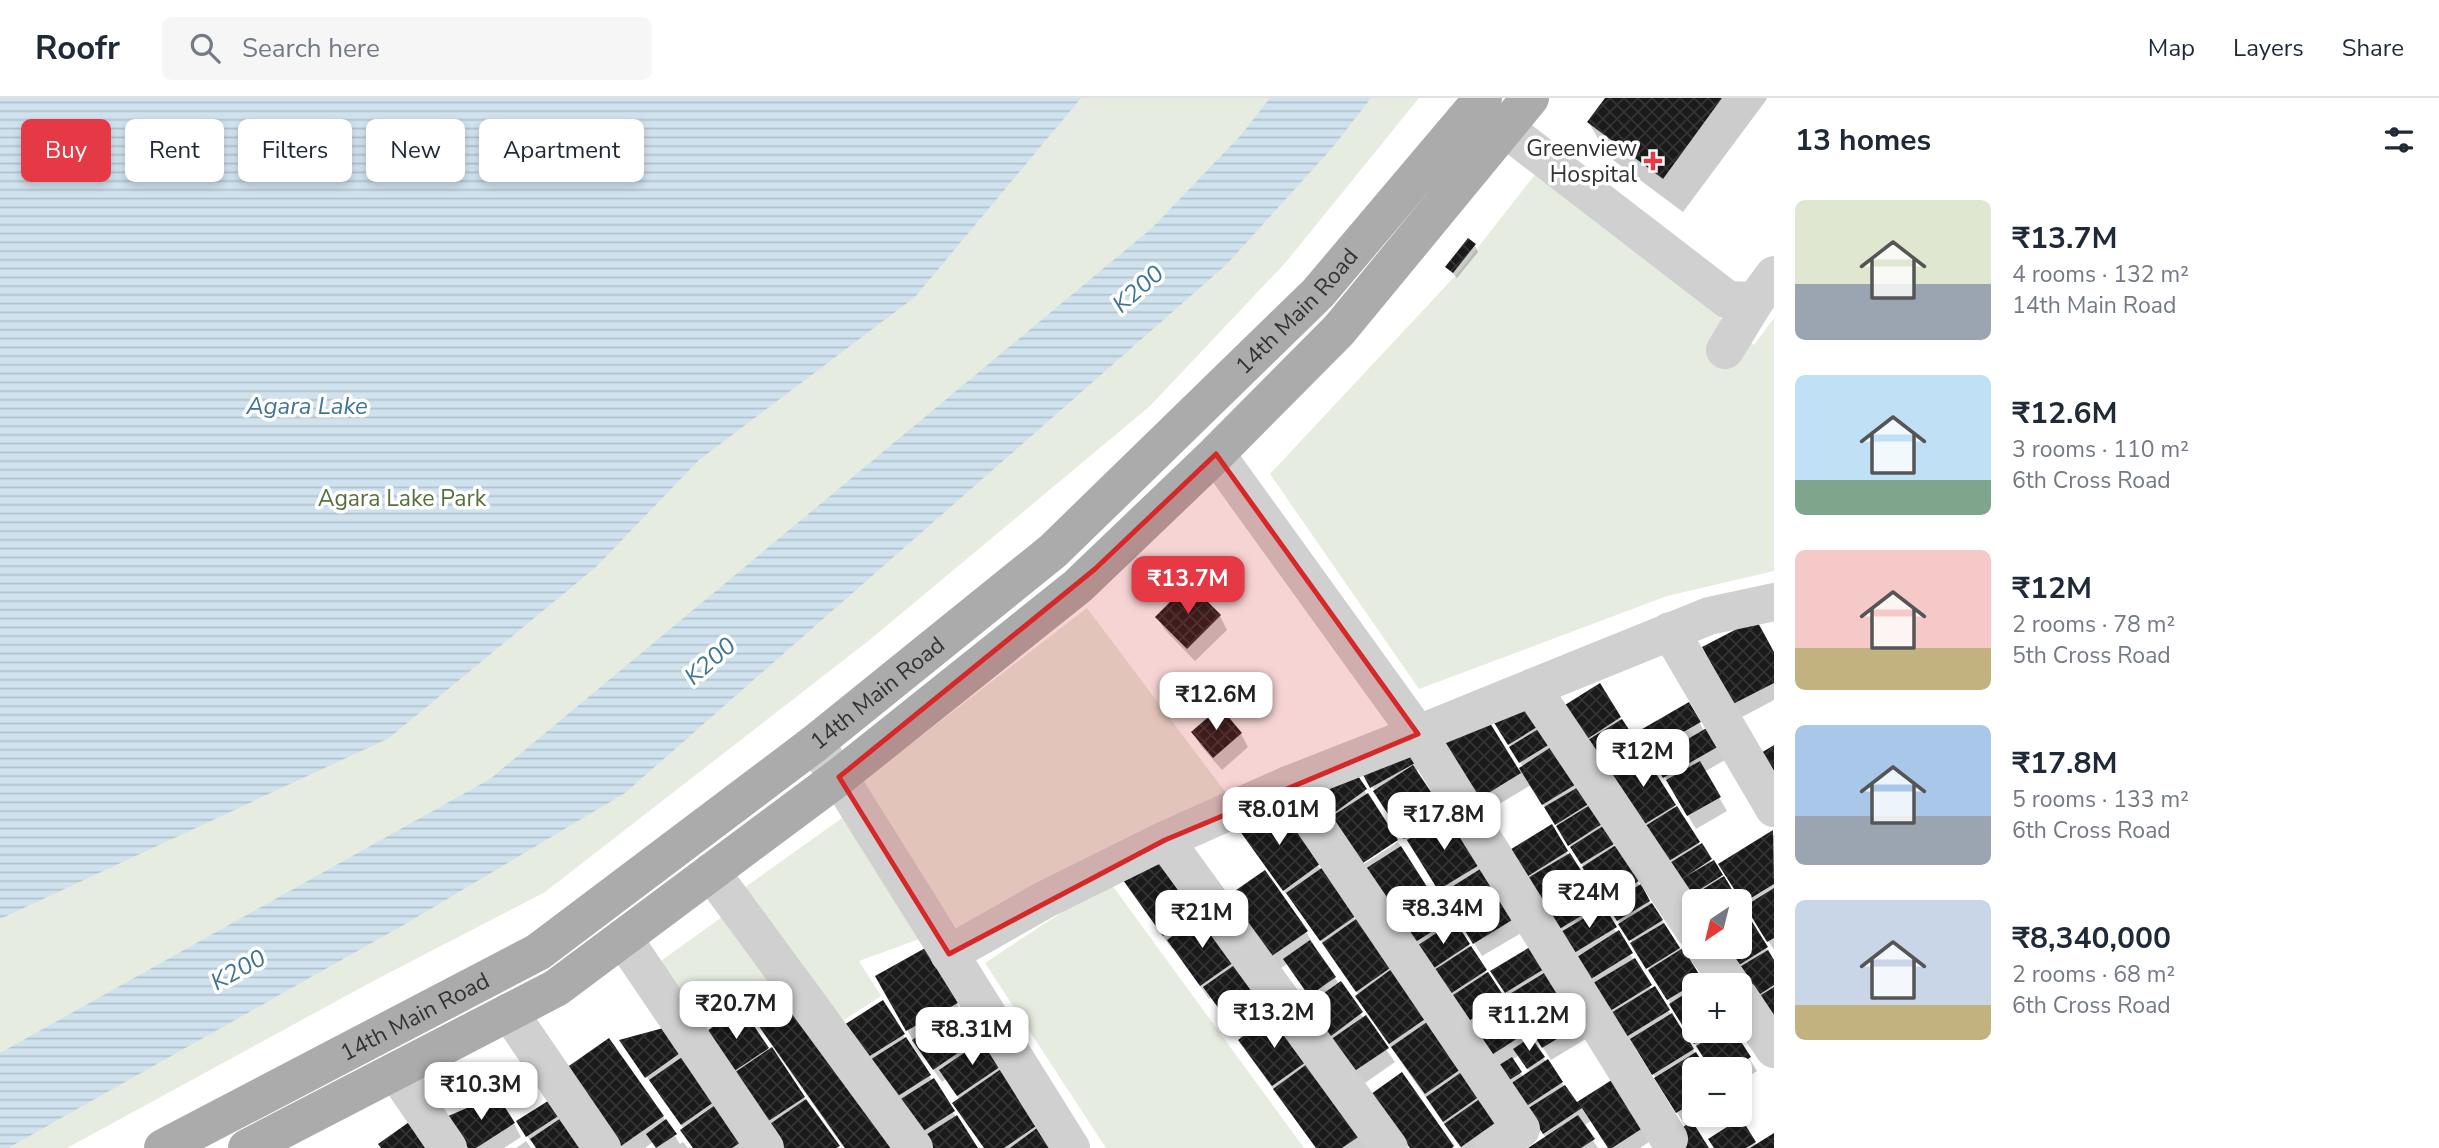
<!DOCTYPE html>
<html lang="en">
<head>
<meta charset="utf-8">
<style>
  :root { --surface:#fff; --page:#f6f6f7; --text:#1f2937; --muted:#747a83; --line:#e0e1e3; --accent:#e63946 }
  body { margin:0; font-family:"Nunito Sans",sans-serif; background:var(--page); color:var(--text); height:100vh; display:flex; flex-direction:column; font-size:26px; white-space:nowrap }
  * { box-sizing:border-box; margin:0 }
  p { font-size:23px; color:var(--muted) }
  .icon { flex:none; width:38px; height:38px; fill:none; stroke:currentColor; stroke-width:2; stroke-linecap:round; stroke-linejoin:round }
  .map { position:relative; flex:1; overflow:hidden }
  .sheet { display:flex; flex-direction:column; background:var(--surface); width:665px }
  .sheet>* { flex:none }
  .top-card { position:absolute; left:21px; top:21px; width:665px; height:63px; display:flex; gap:14px }
  .needle { width:46px; rotate:215deg }
  .tools { position:absolute; left:1682px; top:791px; display:grid; gap:14px }
  .tools a { display:grid; place-items:center; width:70px; height:70px; border-radius:10px; background:var(--surface); box-shadow:0 4px 10px #0003; font-size:35px }
  .price { position:absolute; translate:-50% -60px; padding:0 16px; border-radius:14px; background:#fff; color:#222; font-size:23px; line-height:46px; filter:drop-shadow(0 2px 4px #0008) }
  .price::after { content:''; position:absolute; left:50%; top:42px; width:21px; height:16px; margin-left:-10px; background:inherit; clip-path:polygon(0 0,100% 0,50% 100%) }
  .price.selected { background:var(--accent); color:#fff }
  ul { padding:0; list-style:none }
  li { display:flex; align-items:center; gap:21px; height:175px; padding:0 21px }
  li span { display:grid; place-items:center; flex:none; width:196px; height:140px; border-radius:10px; color:#555 }
  li>.icon { margin-inline-start:auto }
  span .icon { width:84px; height:84px; fill:#fffc; stroke-width:1 }
  li b { font-size:30px }
  h2 { display:flex; justify-content:space-between; align-items:center; height:84px; padding:0 21px; font-size:30px }
  .pill { padding:0 24px; border-radius:10px; background:var(--surface); box-shadow:0 4px 10px #0003; font-size:24px; line-height:63px }
  .pill.selected { background:var(--accent); color:#fff }
  header { display:flex; align-items:center; gap:42px; box-sizing:border-box; height:98px; padding:0 35px; background:var(--surface); border-bottom:2px solid var(--line) }
  header strong { font-size:33px }
  nav { display:flex; gap:38px; margin-inline-start:auto; font-size:24px }
  .search { width:490px; height:63px; background:var(--page); display:flex; align-items:center; gap:18px; box-sizing:border-box; padding:0 24px; border-radius:10px; color:var(--muted); font-size:26px }
  main { display:flex; flex:1; min-height:0 }
  .map>svg:first-child { display:block }
  .green { fill:#e6ecdf }
  .water { fill:url(#water-rules) }
  .shadow { fill:#0003; fill-rule:evenodd }
  .building { fill:url(#building-cross-hatch) }
  .lines { fill:none; stroke-linecap:round; stroke-linejoin:round }
  .minor { stroke:#d0d0d0; stroke-width:38 }
  .major { stroke:#ababab; stroke-width:38 }
  .marked { fill:#d62828; fill-opacity:0.2; stroke:#d62828; stroke-width:5; stroke-linejoin:round }
  .poi-dot { fill:#e63946; stroke:#fff; stroke-width:2.5 }
  .labels { text-anchor:middle; stroke-width:7; stroke-linejoin:round; paint-order:stroke }
  .poi-label { font-size:23px; fill:#333; stroke:#fff; text-anchor:end }
  .street-label { font-size:23px; fill:#333; stroke:#fff }
  .park-label { font-size:23px; fill:#56703f; stroke:#fff }
  .water-label { font-size:24px; font-style:italic; fill:#3f7597; stroke:#fff }
</style>
</head>
<body>
<header>
<strong>Roofr</strong>
<div class="search"><svg class="icon" aria-label="search" viewBox="0 0 24 24"><circle cx="10" cy="10" r="6"/><path d="M15 15l6 6"/></svg>Search here</div>
<nav><a>Map</a><a>Layers</a><a>Share</a></nav>
</header>
<main>
<div class="map">
<svg width="1774" height="1050" viewBox="0 0 1774 1050">
  <defs>
    <pattern id="water-rules" width="6" height="5" patternUnits="userSpaceOnUse" patternTransform="scale(1.75)"><rect width="6" height="5" fill="#cfe2ee"/><path d="M0 2.5h6" fill="none" stroke="#b2c2cd"/></pattern>
    <pattern id="building-cross-hatch" width="8" height="8" patternUnits="userSpaceOnUse" patternTransform="scale(1.75)"><rect width="8" height="8" fill="#1a1a1a"/><path d="M0 0l8 8M0 8l8-8" fill="none" stroke="#333"/></pattern>
  </defs>
  <rect width="100%" height="100%" fill="#fff"/>
  <!-- green -->
  <g class="green">
    <polygon points="0,0 1419,0 1286,164 1150,308 872,540 545,794 377,881 67,1050 0,1050"/>
    <polygon points="1537,74 1754,247 1774,220 1774,473 1667,498 1419,591 1270,376 1458,175"/>
    <polygon points="1087,510 1232,703 958,832 859,686"/>
    <polygon points="852,713 922,840 859,863 881,898 844,922 741,792"/>
    <polygon points="1109,783 1304,1050 1106,1050 985,865"/>
    <polygon points="729,814 782,887 694,916 658,865"/>
  </g>
  <!-- water -->
  <g class="water">
    <polygon points="0,0 1081,0 915,199 699,362 596,469 389,640 0,821"/>
    <polygon points="1270,0 1371,0 1333,49 1227,166 625,695 407,825 8,1050 0,1050 0,955 490,681 1152,130 1241,37"/>
  </g>
  <!-- shadow -->
  <g class="shadow">
    <polygon points="1607,0 1766,0 1767,1 1683,114 1609,59 1589,25"/>
    <polygon points="1475,148 1478,154 1457,180 1447,169"/>
    <polygon points="1220,518 1227,532 1195,563 1165,532 1157,519"/>
    <polygon points="1755,523 1774,557 1774,602 1742,619 1704,550"/>
    <polygon points="1600,588 1676,711 1737,803 1694,803 1575,621"/>
    <polygon points="1689,606 1704,633 1727,661 1704,674 1727,713 1696,731 1639,635"/>
    <polygon points="1530,609 1615,750 1704,887 1694,887 1694,933 1732,933 1757,973 1740,984 1740,971 1712,971 1703,959 1652,875 1531,687 1486,714 1452,658 1517,673 1523,669 1493,621"/>
    <polygon points="1193,634 1241,636 1248,649 1222,672 1201,648"/>
    <polygon points="1407,650 1419,671 1415,673 1523,834 1482,858 1449,804 1447,805 1363,674"/>
    <polygon points="1353,674 1373,706 1337,731 1312,693"/>
    <polygon points="1278,710 1496,1024 1486,1050 1461,1050 1365,912 1357,898 1359,897 1330,855 1247,743"/>
    <polygon points="1551,729 1652,892 1655,891 1705,971 1694,971 1694,1017 1703,1017 1690,1024 1707,1050 1686,1029 1637,950 1635,952 1511,754"/>
    <polygon points="1772,734 1774,738 1774,852 1728,779"/>
    <path d="M 1398,744 L 1433,801 L 1437,798 L 1530,942 L 1546,964 L 1547,963 L 1576,1006 L 1618,980 L 1655,1040 L 1640,1050 L 1609,1050 L 1591,1023 L 1583,1028 L 1598,1050 L 1531,1050 L 1546,1040 L 1361,768 ZM 1519,957 L 1530,974 L 1523,979 L 1512,962 Z"/>
    <polygon points="1163,757 1374,1050 1316,1050 1248,956 1242,942 1211,899 1209,901 1174,850 1172,851 1133,796"/>
    <polygon points="1740,807 1774,863 1774,937 1721,849 1740,849"/>
    <polygon points="1236,813 1306,834 1314,847 1312,848 1395,964 1362,987 1340,956 1313,904 1287,866 1278,872"/>
    <polygon points="1534,848 1589,939 1551,962 1493,873"/>
    <polygon points="927,852 960,911 963,909 1049,1050 984,1050 960,1002 946,981 942,984 915,946 878,879"/>
    <polygon points="882,904 910,948 976,1050 928,1050 854,941"/>
    <polygon points="741,912 769,953 771,952 839,1050 783,1050 713,949"/>
    <polygon points="752,915 898,1050 844,1050 763,935"/>
    <polygon points="666,931 747,1050 693,1050 684,1031 621,943"/>
    <polygon points="576,984 663,1019 680,1046 683,1044 688,1050 657,1050 653,1044 645,1050 622,1050"/>
    <polygon points="555,1000 568,1021 537,1050 533,1043 531,1044 518,1024"/>
    <polygon points="1720,1017 1737,1017 1757,1048 1773,1037 1774,1050 1715,1050 1730,1032"/>
    <polygon points="514,1026 521,1039 504,1050 468,1050"/>
    <polygon points="526,1043 531,1050 516,1050"/>
  </g>
  <!-- building -->
  <g class="building">
    <polygon points="1605,0 1722,0 1663,81 1587,24"/>
    <polygon points="1468,140 1476,146 1453,175 1445,169"/>
    <polygon points="1189,485 1221,517 1187,551 1155,519"/>
    <polygon points="1756,521 1774,554 1774,585 1733,606 1702,549"/>
    <polygon points="1600,585 1621,619 1587,641 1565,607"/>
    <polygon points="1689,604 1701,624 1648,654 1637,634"/>
    <polygon points="1530,607 1542,626 1508,647 1491,620"/>
    <polygon points="1220,609 1242,635 1213,660 1191,634"/>
    <polygon points="1485,617 1521,675 1477,702 1442,644"/>
    <polygon points="1622,621 1643,653 1608,675 1588,642"/>
    <polygon points="1710,628 1721,647 1663,680 1652,662"/>
    <polygon points="1540,630 1550,646 1519,665 1509,649"/>
    <polygon points="1408,647 1417,664 1370,690 1361,673"/>
    <polygon points="1554,647 1578,685 1542,707 1519,670"/>
    <polygon points="1774,647 1774,676 1761,655"/>
    <polygon points="1643,655 1676,707 1643,727 1610,676"/>
    <polygon points="1700,663 1721,699 1687,718 1666,682"/>
    <polygon points="1413,667 1445,715 1404,741 1373,693"/>
    <polygon points="1354,672 1367,691 1327,720 1310,692"/>
    <polygon points="1580,688 1590,705 1555,727 1544,709"/>
    <polygon points="1368,695 1398,742 1360,767 1329,720"/>
    <polygon points="1590,707 1602,726 1568,748 1556,728"/>
    <polygon points="1279,708 1320,766 1283,793 1237,729"/>
    <polygon points="1677,708 1700,744 1664,766 1642,730"/>
    <polygon points="1450,716 1481,766 1438,792 1407,742"/>
    <polygon points="1552,726 1568,753 1525,780 1508,753"/>
    <polygon points="1603,728 1614,746 1581,766 1570,749"/>
    <polygon points="1773,732 1774,786 1743,805 1718,766"/>
    <polygon points="1702,745 1712,761 1685,779 1714,762 1723,777 1691,797 1668,766"/>
    <polygon points="1616,747 1639,783 1605,804 1582,769"/>
    <polygon points="1401,748 1431,795 1396,818 1365,771"/>
    <polygon points="1164,754 1203,811 1163,838 1123,782"/>
    <polygon points="1570,755 1584,777 1540,804 1526,781"/>
    <polygon points="1485,768 1517,819 1473,846 1442,795"/>
    <polygon points="1323,769 1357,817 1320,843 1286,795"/>
    <polygon points="1265,772 1308,833 1269,860 1226,799"/>
    <polygon points="1724,778 1739,803 1694,803 1689,800"/>
    <polygon points="1586,779 1602,805 1558,832 1542,806"/>
    <polygon points="1641,786 1650,803 1617,823 1607,807"/>
    <polygon points="1774,790 1774,840 1767,844 1745,808"/>
    <polygon points="1437,796 1453,820 1414,845 1399,821"/>
    <polygon points="1652,805 1663,822 1629,843 1618,826"/>
    <polygon points="1604,808 1617,829 1574,855 1561,834"/>
    <polygon points="1744,811 1768,849 1734,870 1721,849 1740,849 1740,814"/>
    <polygon points="1204,815 1237,862 1200,888 1167,842"/>
    <polygon points="1359,819 1393,868 1356,894 1322,845"/>
    <polygon points="1455,823 1470,846 1431,872 1415,849"/>
    <polygon points="1664,825 1680,850 1646,871 1630,845"/>
    <polygon points="1619,832 1633,855 1591,881 1577,859"/>
    <polygon points="1310,842 1336,879 1309,898 1283,861"/>
    <polygon points="1535,846 1549,868 1505,895 1490,873"/>
    <polygon points="1471,848 1487,872 1447,898 1431,874"/>
    <polygon points="927,849 958,905 906,933 875,878"/>
    <polygon points="1683,850 1702,881 1667,902 1648,872"/>
    <polygon points="1768,852 1774,862 1774,887 1751,902 1733,873"/>
    <polygon points="1635,860 1652,887 1610,913 1593,885"/>
    <polygon points="1240,863 1259,890 1222,915 1203,889"/>
    <polygon points="1393,870 1428,919 1389,946 1355,898"/>
    <polygon points="1549,872 1565,897 1523,922 1508,897"/>
    <polygon points="1488,874 1505,900 1467,924 1450,899"/>
    <polygon points="1341,883 1363,914 1327,941 1304,909"/>
    <polygon points="787,888 901,1050 845,1050 749,914"/>
    <polygon points="1655,888 1670,912 1626,939 1611,915"/>
    <polygon points="1774,889 1774,934 1751,903"/>
    <polygon points="1694,890 1694,933 1716,933 1694,946 1669,906"/>
    <polygon points="1262,891 1275,909 1236,936 1223,918"/>
    <polygon points="1566,898 1583,925 1542,950 1525,923"/>
    <polygon points="883,902 905,936 865,961 844,927"/>
    <polygon points="1507,903 1527,934 1487,960 1467,930"/>
    <polygon points="963,907 984,937 933,972 912,942"/>
    <polygon points="741,909 769,950 730,976 703,936"/>
    <polygon points="1672,915 1694,951 1652,977 1630,941"/>
    <polygon points="1275,916 1309,962 1272,988 1238,942"/>
    <polygon points="1366,917 1389,950 1353,974 1330,942"/>
    <polygon points="1427,924 1461,971 1425,996 1391,949"/>
    <polygon points="667,929 683,953 645,980 619,942"/>
    <polygon points="1720,933 1734,933 1751,959 1731,971 1711,971 1696,948"/>
    <polygon points="906,939 931,977 890,1003 865,965"/>
    <polygon points="1531,939 1545,959 1527,971 1513,951"/>
    <polygon points="609,940 664,1018 621,1048 566,970"/>
    <polygon points="986,940 1004,966 957,998 939,972"/>
    <polygon points="772,949 805,999 767,1024 734,975"/>
    <polygon points="1696,954 1707,971 1694,971 1694,1004 1676,1015 1654,980"/>
    <polygon points="682,959 714,1004 681,1027 649,982"/>
    <polygon points="1512,959 1522,974 1505,985 1496,969"/>
    <polygon points="1548,961 1563,984 1525,1009 1510,986"/>
    <polygon points="1311,963 1364,1035 1342,1050 1316,1050 1273,991"/>
    <polygon points="1001,971 1039,1026 1004,1050 984,1050 952,1005"/>
    <polygon points="1463,973 1480,998 1443,1024 1426,999"/>
    <polygon points="1402,974 1454,1048 1452,1050 1410,1050 1371,996"/>
    <polygon points="1618,978 1649,1026 1612,1050 1608,1050 1582,1010 1543,1036 1527,1011 1565,987 1577,1004"/>
    <polygon points="934,980 955,1013 917,1037 896,1004"/>
    <polygon points="497,997 515,1025 476,1050 468,1050 446,1019"/>
    <polygon points="556,998 566,1013 526,1039 516,1023"/>
    <polygon points="1481,1000 1498,1023 1461,1049 1444,1026"/>
    <polygon points="806,1001 840,1048 836,1050 782,1050 767,1028"/>
    <polygon points="718,1005 744,1042 732,1050 693,1050 680,1032"/>
    <polygon points="567,1016 582,1050 536,1050 530,1041"/>
    <polygon points="957,1017 978,1050 927,1050 921,1040"/>
    <polygon points="1578,1017 1595,1041 1581,1050 1528,1050"/>
    <polygon points="1741,1020 1756,1044 1746,1050 1714,1050 1708,1041"/>
    <polygon points="666,1021 677,1036 656,1050 646,1036"/>
    <polygon points="412,1022 432,1050 381,1050 378,1046"/>
    <polygon points="1692,1023 1709,1050 1683,1050 1674,1035"/>
    <polygon points="1037,1030 1051,1050 1010,1050"/>
    <polygon points="1774,1035 1774,1050 1750,1050"/>
  </g>
  <g class="lines">
    <!-- minor -->
    <g class="minor">
      <polyline points="1506,31 1728,202 1755,203 1774,177"/>
      <polyline points="1725,252 1755,203"/>
      <polyline points="1216,356 1418,636 1709,518 1774,504"/>
      <polyline points="1670,533 1774,710"/>
      <polyline points="1532,590 1694,832"/>
      <polyline points="814,646 839,679 1071,1050"/>
      <polyline points="1288,687 1521,1031 1493,1050"/>
      <polyline points="1165,742 1389,1050"/>
      <polyline points="711,774 914,1050"/>
      <polyline points="623,840 765,1050"/>
      <polyline points="1705,849 1731,887"/>
      <polyline points="949,856 1044,802 1165,742 1288,687 1418,636 1669,1041"/>
      <polyline points="1740,900 1774,951"/>
      <polyline points="509,914 602,1050"/>
      <polyline points="396,974 448,1050"/>
    </g>
    <!-- major -->
    <g class="major">
      <path id="s1" d="M 163,1050 L 538,854 L 814,646 L 1053,453 L 1318,195 L 1483,0"/>
      <polyline points="247,1050 556,890 839,679 1078,488 1216,356 1339,232 1530,0"/>
    </g>
  </g>
  <!-- marked area -->
  <path class="marked" d="M 1216,356 L 1418,636 L 1165,742 L 949,856 L 839,679 L 1095,471 Z"/>
  <!-- markers -->
  <path class="poi-dot" d="M1649.5 52.5h7v7h7v7h-7v7h-7v-7h-7v-7h7z"/>
  <g class="labels">
    <!-- poi labels -->
    <g class="poi-label">
      <text x="1637" y="58">Greenview<tspan x="1637" dy="26">Hospital</tspan></text>
    </g>
    <!-- street labels -->
    <g class="street-label">
      <text dy="8" stroke="none"><textPath href="#s1" startOffset="1418">14th Main Road</textPath></text>
      <text dy="8" stroke="none"><textPath href="#s1" startOffset="850">14th Main Road</textPath></text>
      <text dy="8" stroke="none"><textPath href="#s1" startOffset="284">14th Main Road</textPath></text>
    </g>
    <!-- park labels -->
    <g class="park-label">
      <text x="402" y="408">Agara Lake Park</text>
    </g>
    <!-- water labels -->
    <g class="water-label">
      <text transform="translate(1138 191) rotate(-41)" y="8">K200</text>
      <text x="307" y="316">Agara Lake</text>
      <text transform="translate(710 563) rotate(-41)" y="8">K200</text>
      <text transform="translate(238 872) rotate(-29)" y="8">K200</text>
    </g>
  </g>
</svg>
<div class="tools">
<a><svg class="needle" viewBox="-14 -14 28 28"><path d="M0-13l5 13h-10z" fill="#e53935"/><path d="M0 13l5-13h-10z" fill="#747a83"/></svg></a>
<a>+</a>
<a>−</a>
</div>
<b class="price selected" style="left:1188px;top:518px">₹13.7M</b>
<b class="price" style="left:1216px;top:634px">₹12.6M</b>
<b class="price" style="left:1643px;top:691px">₹12M</b>
<b class="price" style="left:1279px;top:749px">₹8.01M</b>
<b class="price" style="left:1444px;top:754px">₹17.8M</b>
<b class="price" style="left:1589px;top:832px">₹24M</b>
<b class="price" style="left:1443px;top:848px">₹8.34M</b>
<b class="price" style="left:1202px;top:852px">₹21M</b>
<b class="price" style="left:736px;top:943px">₹20.7M</b>
<b class="price" style="left:1274px;top:952px">₹13.2M</b>
<b class="price" style="left:1529px;top:955px">₹11.2M</b>
<b class="price" style="left:972px;top:969px">₹8.31M</b>
<b class="price" style="left:481px;top:1024px">₹10.3M</b>
<div class="top-card">
<a class="pill selected">Buy</a>
<a class="pill">Rent</a>
<a class="pill">Filters</a>
<a class="pill">New</a>
<a class="pill">Apartment</a>
</div>
</div>
<section class="sheet">
<h2>13 homes<svg class="icon" aria-label="filters" viewBox="0 0 24 24"><path d="M4 7h16M4 17h16"/><circle cx="9" cy="7" r="2"/><circle cx="15" cy="17" r="2"/></svg></h2>
<ul>
<li><span style="background:linear-gradient(#dfe7d0 60%,#9aa5b1 0)"><svg class="icon" aria-label="home" viewBox="0 0 24 24"><path d="M3 11l9-7 9 7M6 9v11h12V9"/></svg></span><div><b>₹13.7M</b><p>4 rooms · 132 m²</p><p>14th Main Road</p></div></li>
<li><span style="background:linear-gradient(#bfe0f5 75%,#7fa58c 0)"><svg class="icon" aria-label="home" viewBox="0 0 24 24"><path d="M3 11l9-7 9 7M6 9v11h12V9"/></svg></span><div><b>₹12.6M</b><p>3 rooms · 110 m²</p><p>6th Cross Road</p></div></li>
<li><span style="background:linear-gradient(#f6c9c9 70%,#c2b280 0)"><svg class="icon" aria-label="home" viewBox="0 0 24 24"><path d="M3 11l9-7 9 7M6 9v11h12V9"/></svg></span><div><b>₹12M</b><p>2 rooms · 78 m²</p><p>5th Cross Road</p></div></li>
<li><span style="background:linear-gradient(#a9c7e8 65%,#9aa5b1 0)"><svg class="icon" aria-label="home" viewBox="0 0 24 24"><path d="M3 11l9-7 9 7M6 9v11h12V9"/></svg></span><div><b>₹17.8M</b><p>5 rooms · 133 m²</p><p>6th Cross Road</p></div></li>
<li><span style="background:linear-gradient(#c9d6e8 75%,#c2b280 0)"><svg class="icon" aria-label="home" viewBox="0 0 24 24"><path d="M3 11l9-7 9 7M6 9v11h12V9"/></svg></span><div><b>₹8,340,000</b><p>2 rooms · 68 m²</p><p>6th Cross Road</p></div></li>
</ul>
</section>
</main>
</body>
</html>
